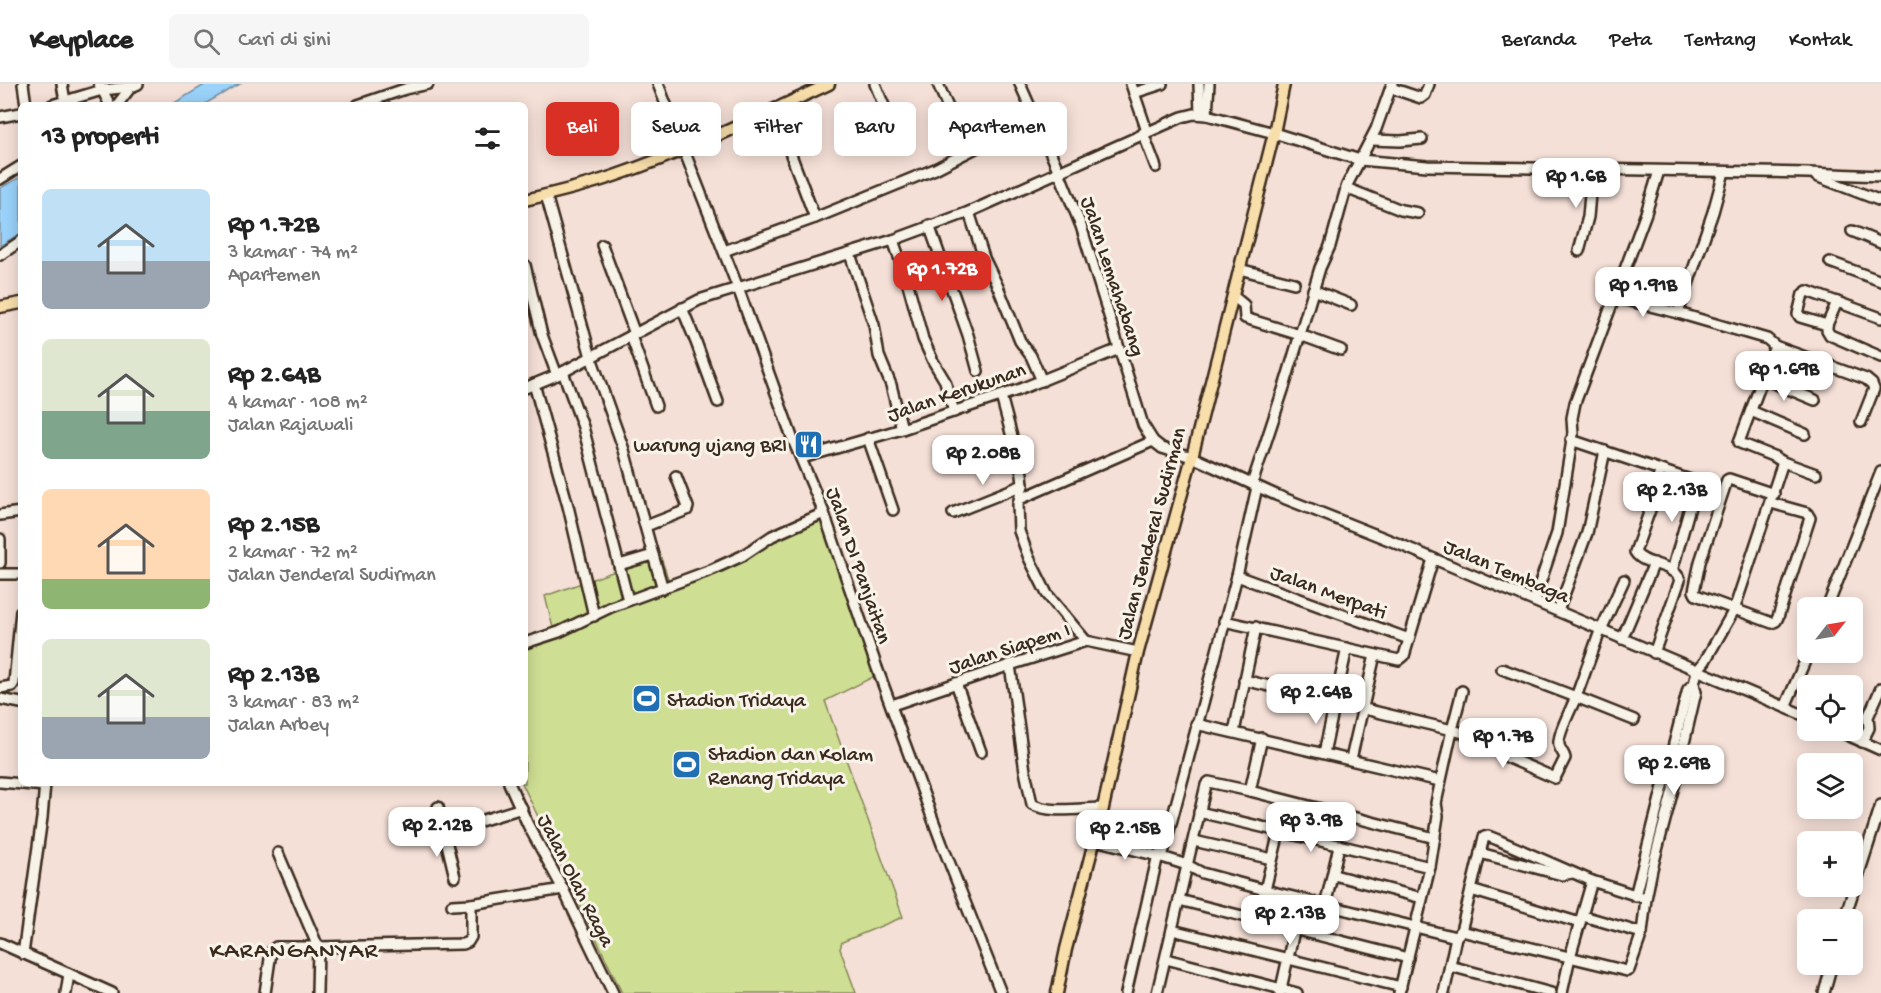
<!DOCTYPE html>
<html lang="id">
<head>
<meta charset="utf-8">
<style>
  :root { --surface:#fff; --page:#f6f6f6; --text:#222; --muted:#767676; --line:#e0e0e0; --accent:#d93025 }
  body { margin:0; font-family:"Gochi Hand",sans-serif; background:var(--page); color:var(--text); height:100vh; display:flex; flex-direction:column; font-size:22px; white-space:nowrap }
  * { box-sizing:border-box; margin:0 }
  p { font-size:20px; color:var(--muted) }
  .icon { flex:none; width:33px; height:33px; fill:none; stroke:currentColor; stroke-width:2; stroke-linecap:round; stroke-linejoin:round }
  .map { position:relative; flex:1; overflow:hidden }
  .side { position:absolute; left:18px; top:18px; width:510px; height:684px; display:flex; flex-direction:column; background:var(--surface); border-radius:9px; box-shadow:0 3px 15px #0003 }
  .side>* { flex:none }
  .banner { position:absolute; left:546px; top:18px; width:570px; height:54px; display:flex; gap:12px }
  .needle { width:39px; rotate:59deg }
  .buttons { position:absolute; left:1797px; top:513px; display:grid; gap:12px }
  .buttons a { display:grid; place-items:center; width:66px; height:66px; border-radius:9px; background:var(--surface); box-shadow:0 3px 15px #0003; font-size:30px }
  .price { position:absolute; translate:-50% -51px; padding:0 14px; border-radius:12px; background:#fff; color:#222; font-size:20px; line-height:39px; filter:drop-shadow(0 2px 3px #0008) }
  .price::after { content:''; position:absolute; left:50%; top:36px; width:18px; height:14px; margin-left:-9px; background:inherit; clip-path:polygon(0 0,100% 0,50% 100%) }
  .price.current { background:var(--accent); color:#fff }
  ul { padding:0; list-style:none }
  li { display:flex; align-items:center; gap:18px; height:150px; padding:0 24px }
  li span { display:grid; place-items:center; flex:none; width:168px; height:120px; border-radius:9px; color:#555 }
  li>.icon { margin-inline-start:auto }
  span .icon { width:72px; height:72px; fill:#fffc; stroke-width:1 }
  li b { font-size:26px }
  h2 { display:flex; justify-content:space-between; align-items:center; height:72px; padding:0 24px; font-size:26px }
  .pill { padding:0 21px; border-radius:9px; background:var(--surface); box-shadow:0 3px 15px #0003; font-size:21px; line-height:54px }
  .pill.current { background:var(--accent); color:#fff }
  header { display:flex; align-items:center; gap:36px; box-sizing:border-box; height:84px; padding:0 30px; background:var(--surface); border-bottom:2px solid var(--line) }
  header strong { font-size:28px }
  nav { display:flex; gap:33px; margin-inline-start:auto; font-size:21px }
  .search { width:420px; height:54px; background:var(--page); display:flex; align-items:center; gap:15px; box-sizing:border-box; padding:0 21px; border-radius:9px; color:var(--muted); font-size:22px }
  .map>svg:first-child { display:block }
  .green { fill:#cedf93; stroke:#848458; stroke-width:1.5 }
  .water { fill:#9ad2fa; stroke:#748fa2; stroke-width:1.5 }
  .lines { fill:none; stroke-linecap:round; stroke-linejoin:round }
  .minor-casing { stroke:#3b2a1e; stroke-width:14 }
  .major-casing { stroke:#3b2a1e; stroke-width:15 }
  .minor { stroke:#f7f3e8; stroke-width:9 }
  .major { stroke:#f8deab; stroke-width:10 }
  .labels { text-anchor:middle; stroke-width:6; stroke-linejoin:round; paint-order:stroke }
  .street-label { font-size:21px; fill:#3b2a1e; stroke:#f7f3e8 }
  .poi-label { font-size:21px; fill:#3b2a1e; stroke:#f7f3e8; text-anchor:start }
  .quarter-label { font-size:24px; letter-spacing:1.5px; fill:#3b2a1e; stroke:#f7f3e8 }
</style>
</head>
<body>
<header>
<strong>Keyplace</strong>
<div class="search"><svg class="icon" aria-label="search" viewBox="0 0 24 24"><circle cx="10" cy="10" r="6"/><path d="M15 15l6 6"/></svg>Cari di sini</div>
<nav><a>Beranda</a><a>Peta</a><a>Tentang</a><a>Kontak</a></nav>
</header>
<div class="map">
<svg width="1881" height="909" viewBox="0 0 1881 909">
  <rect width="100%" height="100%" fill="#f5e0d7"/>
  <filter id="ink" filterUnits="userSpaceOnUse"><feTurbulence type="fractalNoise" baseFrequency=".0167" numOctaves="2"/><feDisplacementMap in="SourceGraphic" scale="12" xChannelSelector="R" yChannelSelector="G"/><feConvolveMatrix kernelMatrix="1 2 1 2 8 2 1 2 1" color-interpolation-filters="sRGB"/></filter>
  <g filter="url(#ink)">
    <!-- green -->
    <polygon class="green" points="818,427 879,590 825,617 903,833 842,858 840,865 856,909 622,909 522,699 525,699 525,558 554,548 545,512 660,471 670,500 731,476"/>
    <!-- water -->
    <g class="water">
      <polygon points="206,0 240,0 203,21 171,21"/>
      <polygon points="21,93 21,149 0,162 0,104"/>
    </g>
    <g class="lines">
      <defs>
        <g id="minor">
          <polyline points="23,0 26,21"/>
          <polyline points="62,0 65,17"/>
          <polyline points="99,0 110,21"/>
          <polyline points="658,0 738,204 793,356 824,429 877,584 942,760 1001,909"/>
          <polyline points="875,0 889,34"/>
          <polyline points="938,0 967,68"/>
          <polyline points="1020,0 1059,88 1081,142 1143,341 1153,357 1162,364 1192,373 1276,411 1394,458 1808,633"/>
          <polyline points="1131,0 1147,47"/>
          <polyline points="1199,0 1200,30"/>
          <polyline points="1391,4 1421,14 1425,11 1429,0"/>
          <polyline points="1134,9 1162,0"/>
          <polyline points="52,21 102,6 131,3 138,0"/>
          <polyline points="117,21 131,3"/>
          <polyline points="358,21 405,5 428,0"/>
          <polyline points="774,26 815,134"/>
          <polyline points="1207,31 1209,0"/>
          <polyline points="0,33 21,29"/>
          <polyline points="1143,49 1156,83"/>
          <polyline points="1371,56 1400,57 1422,55"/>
          <polyline points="1816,92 1881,117"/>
          <polyline points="0,95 21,82"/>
          <polyline points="1346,104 1401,126 1418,129"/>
          <polyline points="546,111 591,273 624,366 653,471 619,481"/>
          <polyline points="969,128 984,174 998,203 1020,257 1031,272 1042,297"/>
          <polyline points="929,141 968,251 978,287"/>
          <polyline points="1852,147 1881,159"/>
          <polyline points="893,156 906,193 923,255 933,277 945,297 954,328"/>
          <polyline points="602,161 635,250"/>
          <polyline points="724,167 815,134 935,85 1036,33"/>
          <polyline points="1579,167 1588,133 1592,87"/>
          <polyline points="850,170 874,241 879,272 891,301 902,345"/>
          <polyline points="0,171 21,157"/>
          <polyline points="1830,178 1881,197"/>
          <polyline points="525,181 542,251 557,291"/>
          <polyline points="1239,185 1294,199"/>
          <polyline points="1313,206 1351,221"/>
          <polyline points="1233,212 1244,221 1245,234 1300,251 1341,266"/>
          <polyline points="1614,213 1678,229"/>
          <polyline points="682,224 696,258 718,318"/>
          <polyline points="1881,234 1807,207 1803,210 1798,230 1800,233 1827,241 1827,246 1830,251 1881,273"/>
          <polyline points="1827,241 1837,218"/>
          <polyline points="631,252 656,322"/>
          <polyline points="1775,262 1866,295 1872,300 1874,305 1861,338"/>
          <polyline points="563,288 583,343 628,516"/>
          <polyline points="1764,295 1815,316"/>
          <polyline points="534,300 568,422 594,532"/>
          <polyline points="525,304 559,290 699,216 893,156 969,128 1182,33 1194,30 1207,31 1274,49 1360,76 1427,82 1808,89 1881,92"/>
          <polyline points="1001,312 1022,390 1023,401 1018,420 1019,447 1029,474 1047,510 1086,557"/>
          <polyline points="1751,327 1805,350"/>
          <polyline points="868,354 893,426"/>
          <polyline points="1571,356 1711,403"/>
          <polyline points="802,374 902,345 1018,306 1119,265"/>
          <polyline points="1783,378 1816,390"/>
          <polyline points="1252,400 1286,297 1320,184 1330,162 1347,101 1376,45 1392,0"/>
          <polyline points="1020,415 1153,357"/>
          <polyline points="1771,419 1807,429 1810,434 1778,533 1776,537 1772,539 1696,511 1694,507 1700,478 1727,396 1729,395 1774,410"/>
          <polyline points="953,429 1023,401"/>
          <polyline points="0,431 21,428"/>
          <polyline points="646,442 687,426 688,423 676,392"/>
          <polyline points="0,455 0,479"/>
          <polyline points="653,471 663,505"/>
          <polyline points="1672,487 1697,398"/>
          <polyline points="0,490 21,490"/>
          <polyline points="1237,492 1409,555"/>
          <polyline points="1624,496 1599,550 1576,613 1634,636"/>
          <polyline points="1534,517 1557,449 1573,350 1572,334 1575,319 1646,129 1659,87"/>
          <polyline points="1827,524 1881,388"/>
          <polyline points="1558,527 1587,449 1605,367"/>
          <polyline points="1224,537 1399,576 1404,572 1433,475"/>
          <polyline points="1622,555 1654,479"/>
          <polyline points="525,559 559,548 611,523 711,486 742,472 772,452 824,429"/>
          <path d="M 1654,569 L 1680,496 C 1673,478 1644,483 1635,468 L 1650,426 L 1660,387"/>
          <path d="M 1010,581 L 1025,687 L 1032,720 C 1049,730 1083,724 1103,724"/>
          <polyline points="1244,596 1452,646 1436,719 1438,732 1430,783 1399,909"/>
          <polyline points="956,599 981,668"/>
          <polyline points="0,604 12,602 14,599 21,527"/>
          <path d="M 1462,607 L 1452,646 L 1478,653 L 1482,658 L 1509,674 L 1555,694 L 1565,674 C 1564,669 1560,666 1559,661 C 1557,651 1572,623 1576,613 L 1502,585"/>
          <polyline points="0,615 21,619"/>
          <polyline points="892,621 1010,581 1086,557 1138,568"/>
          <polyline points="1785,623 1809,568"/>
          <polyline points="1196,640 1440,697"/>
          <polyline points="1836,646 1881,666"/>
          <polyline points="1234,648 1256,543"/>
          <polyline points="1862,658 1869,644 1868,633 1881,604"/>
          <polyline points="1324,669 1347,564"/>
          <polyline points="1351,675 1375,571"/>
          <polyline points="0,698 45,702"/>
          <polyline points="509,699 528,741 563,805 613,909"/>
          <polyline points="1250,707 1262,654"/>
          <polyline points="438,723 455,793"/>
          <polyline points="1199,728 1430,783"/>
          <polyline points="445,748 522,724"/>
          <polyline points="1095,756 1162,773 1187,781 1202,789 1265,806 1456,853"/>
          <polyline points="1194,757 1272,775"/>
          <polyline points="278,769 318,863 463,860 468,858 471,853 471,820"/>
          <polyline points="1480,769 1562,791 1572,789"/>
          <polyline points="1162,773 1237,492 1257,403"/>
          <polyline points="1334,791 1422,814"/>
          <polyline points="1265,806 1279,748"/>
          <polyline points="1471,806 1580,839"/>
          <polyline points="1635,812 1688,605 1694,600"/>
          <polyline points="1179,816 1408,874"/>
          <polyline points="452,821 471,820 563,805"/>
          <polyline points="1325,822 1339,762"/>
          <polyline points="1583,832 1642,849"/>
          <polyline points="1844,836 1881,721"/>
          <polyline points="1172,846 1401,903"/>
          <polyline points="1461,847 1627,887 1629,886 1642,849 1646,815 1652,785 1674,702 1696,608 1694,600 1697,587 1705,577 1734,526 1783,378 1775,373 1740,359 1739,358 1775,262 1767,255 1678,229 1713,128 1724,88"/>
          <polyline points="0,859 112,909"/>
          <polyline points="23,870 42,734 45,699"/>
          <polyline points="1166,875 1297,909"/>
          <polyline points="1450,882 1551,909"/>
          <polyline points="66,909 69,890"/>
          <polyline points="265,909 271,868 276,863 318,863 317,909"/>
          <polyline points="1126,909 1158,771"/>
          <polyline points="1157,909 1206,701 1209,698 1250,707 1435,754"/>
          <polyline points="1280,909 1301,816"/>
          <polyline points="1444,909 1456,853 1461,847 1484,753 1488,752 1498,756 1592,797"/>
          <polyline points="1562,909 1570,873 1592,797 1641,813"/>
          <polyline points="1824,909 1832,880"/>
        </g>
        <g id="major">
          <path d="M 525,116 C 555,109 585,102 614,92 C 687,67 758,33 829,0"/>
          <polyline points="0,223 21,219"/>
          <polyline points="1057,909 1066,865 1103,724 1138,568 1192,373 1274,49 1284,0"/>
        </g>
      </defs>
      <!-- minor casing -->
      <use href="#minor" class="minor-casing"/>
      <!-- major casing -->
      <use href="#major" class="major-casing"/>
      <!-- minor -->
      <use href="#minor" class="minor"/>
      <!-- major -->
      <use href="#major" class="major"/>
    </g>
  </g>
  <!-- icons -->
  <defs>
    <symbol id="restaurant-square" viewBox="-11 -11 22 22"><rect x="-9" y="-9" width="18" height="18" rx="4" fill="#1f6fb2" stroke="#f7f3e8"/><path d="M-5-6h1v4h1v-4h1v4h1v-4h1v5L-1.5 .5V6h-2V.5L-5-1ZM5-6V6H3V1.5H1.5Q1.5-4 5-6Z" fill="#fff"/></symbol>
    <symbol id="stadium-square" viewBox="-11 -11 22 22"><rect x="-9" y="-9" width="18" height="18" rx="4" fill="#1f6fb2" stroke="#f7f3e8"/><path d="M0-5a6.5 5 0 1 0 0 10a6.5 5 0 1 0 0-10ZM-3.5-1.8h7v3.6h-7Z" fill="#fff"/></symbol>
  </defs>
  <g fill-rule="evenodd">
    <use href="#restaurant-square" x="792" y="344" width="33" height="33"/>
    <use href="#stadium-square" x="630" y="598" width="33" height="33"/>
    <use href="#stadium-square" x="670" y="664" width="33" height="33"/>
  </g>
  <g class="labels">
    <!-- street labels -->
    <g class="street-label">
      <text transform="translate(1114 192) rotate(72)" y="7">Jalan Lemahabang</text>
      <text transform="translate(956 307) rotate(-19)" y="7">Jalan Kerukunan</text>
      <text transform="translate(1150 449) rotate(-75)" y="7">Jalan Jenderal Sudirman</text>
      <text transform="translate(860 481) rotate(71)" y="7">Jalan DI Panjaitan</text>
      <text transform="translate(1507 486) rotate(23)" y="7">Jalan Tembaga</text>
      <text transform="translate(1329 507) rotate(20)" y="7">Jalan Merpati</text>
      <text transform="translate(1009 563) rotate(-18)" y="7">Jalan Siapem I</text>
      <text transform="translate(577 796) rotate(63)" y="7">Jalan Olah Raga</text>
    </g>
    <!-- poi labels -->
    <g class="poi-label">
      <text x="787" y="367" text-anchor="end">warung ujang BRI</text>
      <text x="667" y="622">Stadion Tridaya</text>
      <text x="708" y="676">Stadion dan Kolam<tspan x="708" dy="24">Renang Tridaya</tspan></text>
    </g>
    <!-- quarter labels -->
    <g class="quarter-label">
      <text x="294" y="873">KARANGANYAR</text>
    </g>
  </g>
</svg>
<div class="buttons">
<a><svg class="needle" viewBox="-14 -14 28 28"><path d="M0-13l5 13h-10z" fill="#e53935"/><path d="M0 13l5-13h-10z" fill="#767676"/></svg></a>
<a><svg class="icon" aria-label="locate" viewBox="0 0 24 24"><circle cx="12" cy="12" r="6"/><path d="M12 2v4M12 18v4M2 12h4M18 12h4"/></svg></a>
<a><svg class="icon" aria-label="layers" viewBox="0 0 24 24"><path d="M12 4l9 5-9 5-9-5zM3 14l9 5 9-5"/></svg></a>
<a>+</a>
<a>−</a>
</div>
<b class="price" style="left:1576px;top:125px">Rp 1.6B</b>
<b class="price current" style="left:942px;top:218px">Rp 1.72B</b>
<b class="price" style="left:1643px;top:234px">Rp 1.91B</b>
<b class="price" style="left:1784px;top:318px">Rp 1.69B</b>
<b class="price" style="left:983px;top:402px">Rp 2.08B</b>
<b class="price" style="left:1672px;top:439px">Rp 2.13B</b>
<b class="price" style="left:1316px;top:641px">Rp 2.64B</b>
<b class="price" style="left:1503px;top:685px">Rp 1.7B</b>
<b class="price" style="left:1674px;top:712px">Rp 2.69B</b>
<b class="price" style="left:1311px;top:769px">Rp 3.9B</b>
<b class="price" style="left:437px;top:774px">Rp 2.12B</b>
<b class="price" style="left:1125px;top:777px">Rp 2.15B</b>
<b class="price" style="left:1290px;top:862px">Rp 2.13B</b>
<div class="banner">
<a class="pill current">Beli</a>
<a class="pill">Sewa</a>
<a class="pill">Filter</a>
<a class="pill">Baru</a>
<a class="pill">Apartemen</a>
</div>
<section class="side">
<h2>13 properti<svg class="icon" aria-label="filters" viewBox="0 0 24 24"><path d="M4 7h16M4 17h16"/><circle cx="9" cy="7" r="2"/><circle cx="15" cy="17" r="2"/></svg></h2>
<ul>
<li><span style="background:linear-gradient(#bfe0f5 60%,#9aa5b1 0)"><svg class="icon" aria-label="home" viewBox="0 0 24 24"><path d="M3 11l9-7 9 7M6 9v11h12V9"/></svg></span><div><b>Rp 1.72B</b><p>3 kamar · 74 m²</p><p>Apartemen</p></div></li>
<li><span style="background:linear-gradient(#dfe7d0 60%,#7fa58c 0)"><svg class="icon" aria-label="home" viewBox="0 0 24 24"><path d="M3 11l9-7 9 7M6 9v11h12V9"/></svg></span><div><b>Rp 2.64B</b><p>4 kamar · 108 m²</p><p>Jalan Rajawali</p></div></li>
<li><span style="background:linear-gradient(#ffd9b3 75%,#8fb573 0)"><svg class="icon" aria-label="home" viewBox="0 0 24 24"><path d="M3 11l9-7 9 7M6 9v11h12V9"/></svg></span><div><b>Rp 2.15B</b><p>2 kamar · 72 m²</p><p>Jalan Jenderal Sudirman</p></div></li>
<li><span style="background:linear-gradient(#dfe7d0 65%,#9aa5b1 0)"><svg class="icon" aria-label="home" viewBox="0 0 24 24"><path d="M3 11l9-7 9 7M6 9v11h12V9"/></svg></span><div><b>Rp 2.13B</b><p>3 kamar · 83 m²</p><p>Jalan Arbey</p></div></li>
</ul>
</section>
</div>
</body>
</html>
